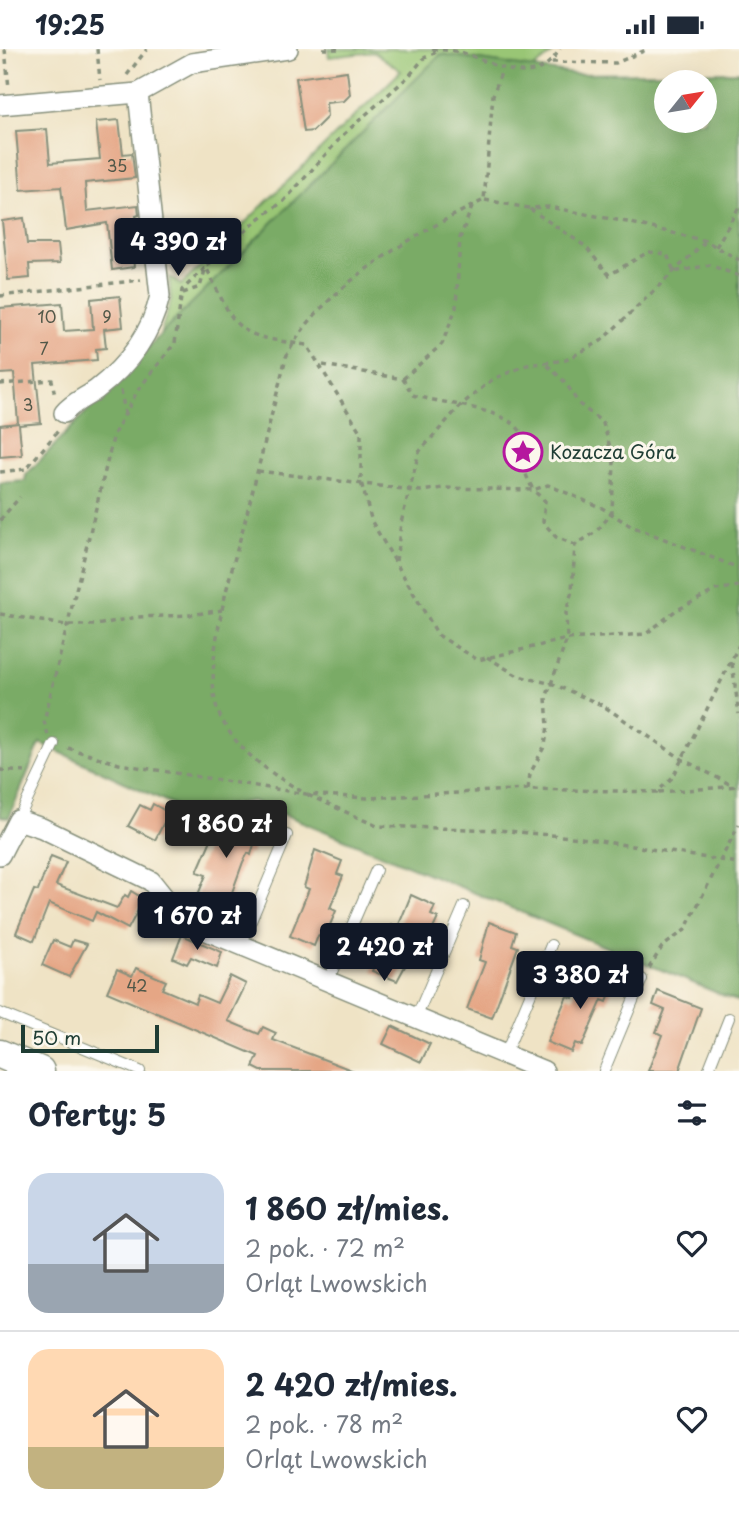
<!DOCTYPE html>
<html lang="pl">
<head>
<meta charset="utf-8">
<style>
  :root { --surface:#fff; --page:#f6f6f7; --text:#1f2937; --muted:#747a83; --line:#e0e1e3; --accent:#111827 }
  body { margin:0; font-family:"Playpen Sans",sans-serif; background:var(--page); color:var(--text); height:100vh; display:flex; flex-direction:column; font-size:26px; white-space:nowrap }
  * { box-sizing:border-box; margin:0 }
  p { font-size:23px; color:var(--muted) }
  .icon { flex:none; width:38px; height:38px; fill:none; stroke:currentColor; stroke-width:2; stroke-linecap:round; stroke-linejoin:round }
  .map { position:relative; height:1022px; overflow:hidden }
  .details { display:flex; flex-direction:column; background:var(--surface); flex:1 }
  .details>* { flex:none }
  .needle { width:46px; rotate:60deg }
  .buttons { position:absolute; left:654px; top:21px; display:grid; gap:14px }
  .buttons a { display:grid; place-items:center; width:63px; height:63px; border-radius:50%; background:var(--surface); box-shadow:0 7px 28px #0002; font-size:35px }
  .scale { position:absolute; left:21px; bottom:18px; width:138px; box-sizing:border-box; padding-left:7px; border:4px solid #1f3d34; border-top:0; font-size:19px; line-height:24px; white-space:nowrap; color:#1f3d34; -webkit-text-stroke:5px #fbf7ec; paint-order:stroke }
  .price { position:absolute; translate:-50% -60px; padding:0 16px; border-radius:7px; background:var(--accent); color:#fff; font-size:23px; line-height:46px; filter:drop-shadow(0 2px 4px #0008) }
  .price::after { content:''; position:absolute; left:50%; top:42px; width:21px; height:16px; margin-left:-10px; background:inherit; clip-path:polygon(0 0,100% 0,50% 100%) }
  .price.active { background:#222; color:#fff }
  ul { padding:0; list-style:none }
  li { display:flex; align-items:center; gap:21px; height:175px; padding:0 28px }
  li+li { border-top:2px solid var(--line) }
  li span { display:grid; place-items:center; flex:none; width:196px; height:140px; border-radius:21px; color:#555 }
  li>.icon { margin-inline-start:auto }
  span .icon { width:84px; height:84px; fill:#fffc; stroke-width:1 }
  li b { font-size:30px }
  h2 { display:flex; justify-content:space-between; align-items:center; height:84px; padding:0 28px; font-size:30px }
  .status { display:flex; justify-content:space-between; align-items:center; height:49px; padding:0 35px; background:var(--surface); direction:ltr }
  .status svg { height:19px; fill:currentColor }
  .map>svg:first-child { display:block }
  .green { fill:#99c674; stroke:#5c8254; stroke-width:2 }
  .forest { fill:#7aab66; stroke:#4c744d; stroke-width:2; fill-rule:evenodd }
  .building { fill:#e5a685 }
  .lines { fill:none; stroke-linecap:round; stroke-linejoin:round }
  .service-casing { stroke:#87907c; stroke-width:12 }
  .minor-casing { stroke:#87907c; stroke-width:22 }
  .secondary-casing { stroke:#87907c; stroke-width:31 }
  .path { stroke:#87907c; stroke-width:3.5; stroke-dasharray:5 5; stroke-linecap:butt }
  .service { stroke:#fff; stroke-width:10 }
  .minor { stroke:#fff; stroke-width:19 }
  .secondary { stroke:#fff; stroke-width:28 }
  .labels { text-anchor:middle; stroke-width:6; stroke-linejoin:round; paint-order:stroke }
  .number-label { font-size:16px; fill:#505748 }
  .poi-label { font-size:19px; fill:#1f3d34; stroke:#fbf7ec; text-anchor:start }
</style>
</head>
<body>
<div class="status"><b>19:25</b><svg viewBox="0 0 49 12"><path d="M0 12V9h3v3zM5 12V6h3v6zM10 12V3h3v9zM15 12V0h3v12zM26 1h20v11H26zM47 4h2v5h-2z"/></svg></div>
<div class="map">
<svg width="739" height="1022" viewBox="0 0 739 1022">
  <rect width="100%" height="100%" fill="#fbf7ec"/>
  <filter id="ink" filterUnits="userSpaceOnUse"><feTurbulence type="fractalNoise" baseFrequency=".0143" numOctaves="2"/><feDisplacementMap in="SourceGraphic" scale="14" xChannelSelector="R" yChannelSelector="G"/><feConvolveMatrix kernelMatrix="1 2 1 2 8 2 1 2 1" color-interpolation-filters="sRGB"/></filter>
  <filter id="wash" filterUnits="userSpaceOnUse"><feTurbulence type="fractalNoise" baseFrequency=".00686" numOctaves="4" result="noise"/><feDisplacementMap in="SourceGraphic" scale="28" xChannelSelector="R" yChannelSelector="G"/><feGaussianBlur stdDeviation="1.57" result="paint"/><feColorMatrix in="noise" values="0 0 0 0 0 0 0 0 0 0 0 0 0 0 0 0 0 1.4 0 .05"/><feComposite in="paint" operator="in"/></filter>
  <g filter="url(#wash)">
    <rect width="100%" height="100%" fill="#efe3c5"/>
    <!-- green -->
    <polygon class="green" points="328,0 547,0 552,5 534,19 441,5 160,286 171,251 169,228 181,236 401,22 374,3 329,8"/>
    <!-- forest -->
    <path class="forest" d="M 441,5 L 574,25 L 739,23 L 739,953 L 252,752 L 189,763 L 40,694 L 9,769 L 0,767 L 0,434 L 25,432 L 26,426 L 160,286 ZM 667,33 L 705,33 L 705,72 L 667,72 Z"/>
    <g id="blocks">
      <!-- building -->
      <g class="building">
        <polygon points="347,22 350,46 344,52 326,54 327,68 313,82 304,83 296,29"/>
        <polygon points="119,71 123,105 132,104 135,129 85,134 87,162 138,156 139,166 136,167 142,208 133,208 134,218 112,221 107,174 66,181 61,138 21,141 16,82 47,80 50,114 100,110 96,73"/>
        <polygon points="24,169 27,195 58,195 60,214 29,215 30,229 8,231 2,172"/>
        <polygon points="120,247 123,278 104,280 106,299 96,300 97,311 35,316 41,374 19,376 22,406 0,408 0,376 18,374 14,324 0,325 0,259 62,254 64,282 93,280 91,250"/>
        <polygon points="153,755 169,764 155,791 128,777 140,756 150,761"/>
        <polygon points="231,766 259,778 251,806 248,804 243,813 226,860 197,848 206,826 197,823 217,777 225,780"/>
        <polygon points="315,801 342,812 337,825 343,827 330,859 336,862 324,890 318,887 314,897 290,887 309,840 304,838"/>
        <polygon points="51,807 66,813 56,836 117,859 125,846 128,848 131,842 144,850 128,880 96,863 92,872 49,854 34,892 16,884 34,841 38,842"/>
        <polygon points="411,846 435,857 431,866 438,869 432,882 426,879 413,909 410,908 397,932 372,922 392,876 398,878"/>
        <polygon points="489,873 516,883 512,896 518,898 492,969 467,960 485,913 479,911"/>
        <polygon points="182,886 222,903 217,919 191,908 187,915 173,909"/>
        <polygon points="53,891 70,898 73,891 87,895 69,928 42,916"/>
        <polygon points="585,918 609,928 605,938 612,940 607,953 602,951 582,997 575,994 571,1003 547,993 567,947 573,949"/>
        <polygon points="136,919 166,932 162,940 195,954 198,946 217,954 230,927 246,935 228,972 259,985 263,978 276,984 273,991 354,1022 261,1022 253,1018 258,1007 107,943 117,920 132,927"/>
        <polygon points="658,942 701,959 679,1022 648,1022 662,986 656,983 665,961 653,956"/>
        <polygon points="392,977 430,995 421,1013 383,995"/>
      </g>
    </g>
  </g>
  <g filter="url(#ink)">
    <use href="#blocks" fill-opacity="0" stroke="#87907c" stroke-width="2"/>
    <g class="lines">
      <defs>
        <g id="service">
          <polyline points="18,771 54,695"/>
          <polyline points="241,896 287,786"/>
          <polyline points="328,932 376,821"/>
          <polyline points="0,964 140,1022"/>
          <polyline points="416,969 464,857"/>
          <polyline points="505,1006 551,896"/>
          <polyline points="604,1022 642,930"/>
          <polyline points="708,1022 729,969"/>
        </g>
        <g id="minor">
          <polyline points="0,56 138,44 192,14 288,0"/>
          <path d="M 64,364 C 73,353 85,349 96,341 C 127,317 151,286 160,247 L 138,44"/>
          <polyline points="0,806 18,771 42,779 151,832 183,872 544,1022"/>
        </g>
        <polyline id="secondary" points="0,1005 40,1022"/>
      </defs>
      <!-- service casing -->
      <use href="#service" class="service-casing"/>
      <!-- minor casing -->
      <use href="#minor" class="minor-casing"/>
      <!-- secondary casing -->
      <use href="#secondary" class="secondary-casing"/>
      <!-- path -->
      <g class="path">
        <polyline points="5,0 9,39"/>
        <polyline points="97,0 100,31"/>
        <polyline points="323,0 340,0"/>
        <path d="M 432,0 C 441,1 451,1 460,3 C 495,13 533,44 560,0"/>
        <polyline points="552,13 616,14 648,0"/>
        <polyline points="127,26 147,0"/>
        <polyline points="485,151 528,159 549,158 627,173 706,192 739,211"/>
        <polyline points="530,160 585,197 609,226 648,203 667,205 674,223 710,216 739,227"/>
        <polyline points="716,198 739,158"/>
        <polyline points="183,244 200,238 206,218 260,169 284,152 344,85 409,27 424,9 440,1"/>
        <polyline points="0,247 141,231"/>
        <path d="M 323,316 L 403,330 L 413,346 C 440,355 505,358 521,383 C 529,394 523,403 524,415 C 524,424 529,432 533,441 L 548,436 L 602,459 L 631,477 L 739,519"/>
        <polyline points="403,330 442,295 456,259 460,189 472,158"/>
        <polyline points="0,335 52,331 55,347"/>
        <polyline points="121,341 125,365"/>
        <polyline points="258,422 420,442 444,439 533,441 545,452 543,473 556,488 575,496"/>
        <polyline points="0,423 26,420 58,382"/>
        <polyline points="0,471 20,448"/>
        <polyline points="396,512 401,474 419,403 461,356 493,330 527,316 566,311 601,292 706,192"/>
        <polyline points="0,565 65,576 96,576 137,568 191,566 222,561"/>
        <polyline points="487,608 518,627 553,635 602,656 682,710 735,738"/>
        <polyline points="732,614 739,665"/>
        <path d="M 48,686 L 44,672 L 114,385 L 138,341 L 175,294 L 182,241 L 206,218 C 238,283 232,286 307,296 L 361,384 L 361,433 L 372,473 L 438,586 L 478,611 L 567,590 L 646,585 L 675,562 L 716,541 L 739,537"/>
        <polyline points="68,699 119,715 306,745 367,749 528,740 657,743 673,728 739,596"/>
        <polyline points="0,721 26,723"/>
        <polyline points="528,740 530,725 545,696 548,677 546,649 567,590 566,563 572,542 575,496 596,483 612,464 614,412 603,374 578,354 566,334 546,315"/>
        <path d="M 301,742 C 270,724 237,702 220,667 C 198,622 235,512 247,464 C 260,412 273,360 286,308 C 320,238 417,184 484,151 L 493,46 L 502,21"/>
        <polyline points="659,743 739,737"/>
        <polyline points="308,746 377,777 498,781 581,789 739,814"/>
        <polyline points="649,919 662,898 685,881 739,775"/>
      </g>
      <!-- service -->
      <use href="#service" class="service"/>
      <!-- minor -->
      <use href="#minor" class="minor"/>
      <!-- secondary -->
      <use href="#secondary" class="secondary"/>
    </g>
  </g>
  <!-- icons -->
  <defs>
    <symbol id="sight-ring" viewBox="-11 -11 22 22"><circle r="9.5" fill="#fbf7ec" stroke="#b5179e" stroke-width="1.5"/><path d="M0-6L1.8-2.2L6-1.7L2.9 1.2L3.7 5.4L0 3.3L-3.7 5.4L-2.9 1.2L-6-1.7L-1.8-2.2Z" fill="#b5179e"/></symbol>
  </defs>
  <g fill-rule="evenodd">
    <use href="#sight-ring" x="501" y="381" width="44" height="44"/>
  </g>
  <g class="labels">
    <!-- number labels -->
    <g class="number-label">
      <text x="117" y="123">35</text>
      <text x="47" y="274">10</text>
      <text x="107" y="274">9</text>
      <text x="44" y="306">7</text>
      <text x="28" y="362">3</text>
      <text x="137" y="943">42</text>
    </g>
    <!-- poi labels -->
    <g class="poi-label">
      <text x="550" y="410">Kozacza Góra</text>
    </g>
  </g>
</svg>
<div class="buttons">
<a><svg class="needle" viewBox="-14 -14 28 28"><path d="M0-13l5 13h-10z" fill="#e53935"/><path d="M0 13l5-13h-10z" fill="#747a83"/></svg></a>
</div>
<div class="scale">50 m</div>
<b class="price" style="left:178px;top:229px">4 390 zł</b>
<b class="price active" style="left:226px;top:811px">1 860 zł</b>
<b class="price" style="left:197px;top:903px">1 670 zł</b>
<b class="price" style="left:384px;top:934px">2 420 zł</b>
<b class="price" style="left:580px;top:962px">3 380 zł</b>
</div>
<section class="details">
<h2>Oferty: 5<svg class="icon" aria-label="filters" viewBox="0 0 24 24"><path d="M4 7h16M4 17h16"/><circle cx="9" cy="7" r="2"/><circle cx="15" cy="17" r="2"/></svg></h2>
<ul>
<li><span style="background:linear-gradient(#c9d6e8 65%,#9aa5b1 0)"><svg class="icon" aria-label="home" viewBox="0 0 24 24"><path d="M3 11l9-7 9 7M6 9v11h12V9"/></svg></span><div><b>1 860 zł/mies.</b><p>2 pok. · 72 m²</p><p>Orląt Lwowskich</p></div><svg class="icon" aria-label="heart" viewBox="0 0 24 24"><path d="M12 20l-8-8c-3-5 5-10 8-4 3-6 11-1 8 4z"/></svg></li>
<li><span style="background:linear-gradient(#ffd9b3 70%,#c2b280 0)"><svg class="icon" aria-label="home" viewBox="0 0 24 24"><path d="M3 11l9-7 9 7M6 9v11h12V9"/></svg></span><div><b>2 420 zł/mies.</b><p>2 pok. · 78 m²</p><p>Orląt Lwowskich</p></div><svg class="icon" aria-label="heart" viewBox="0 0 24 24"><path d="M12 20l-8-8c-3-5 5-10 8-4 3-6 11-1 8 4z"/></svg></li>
</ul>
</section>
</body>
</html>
